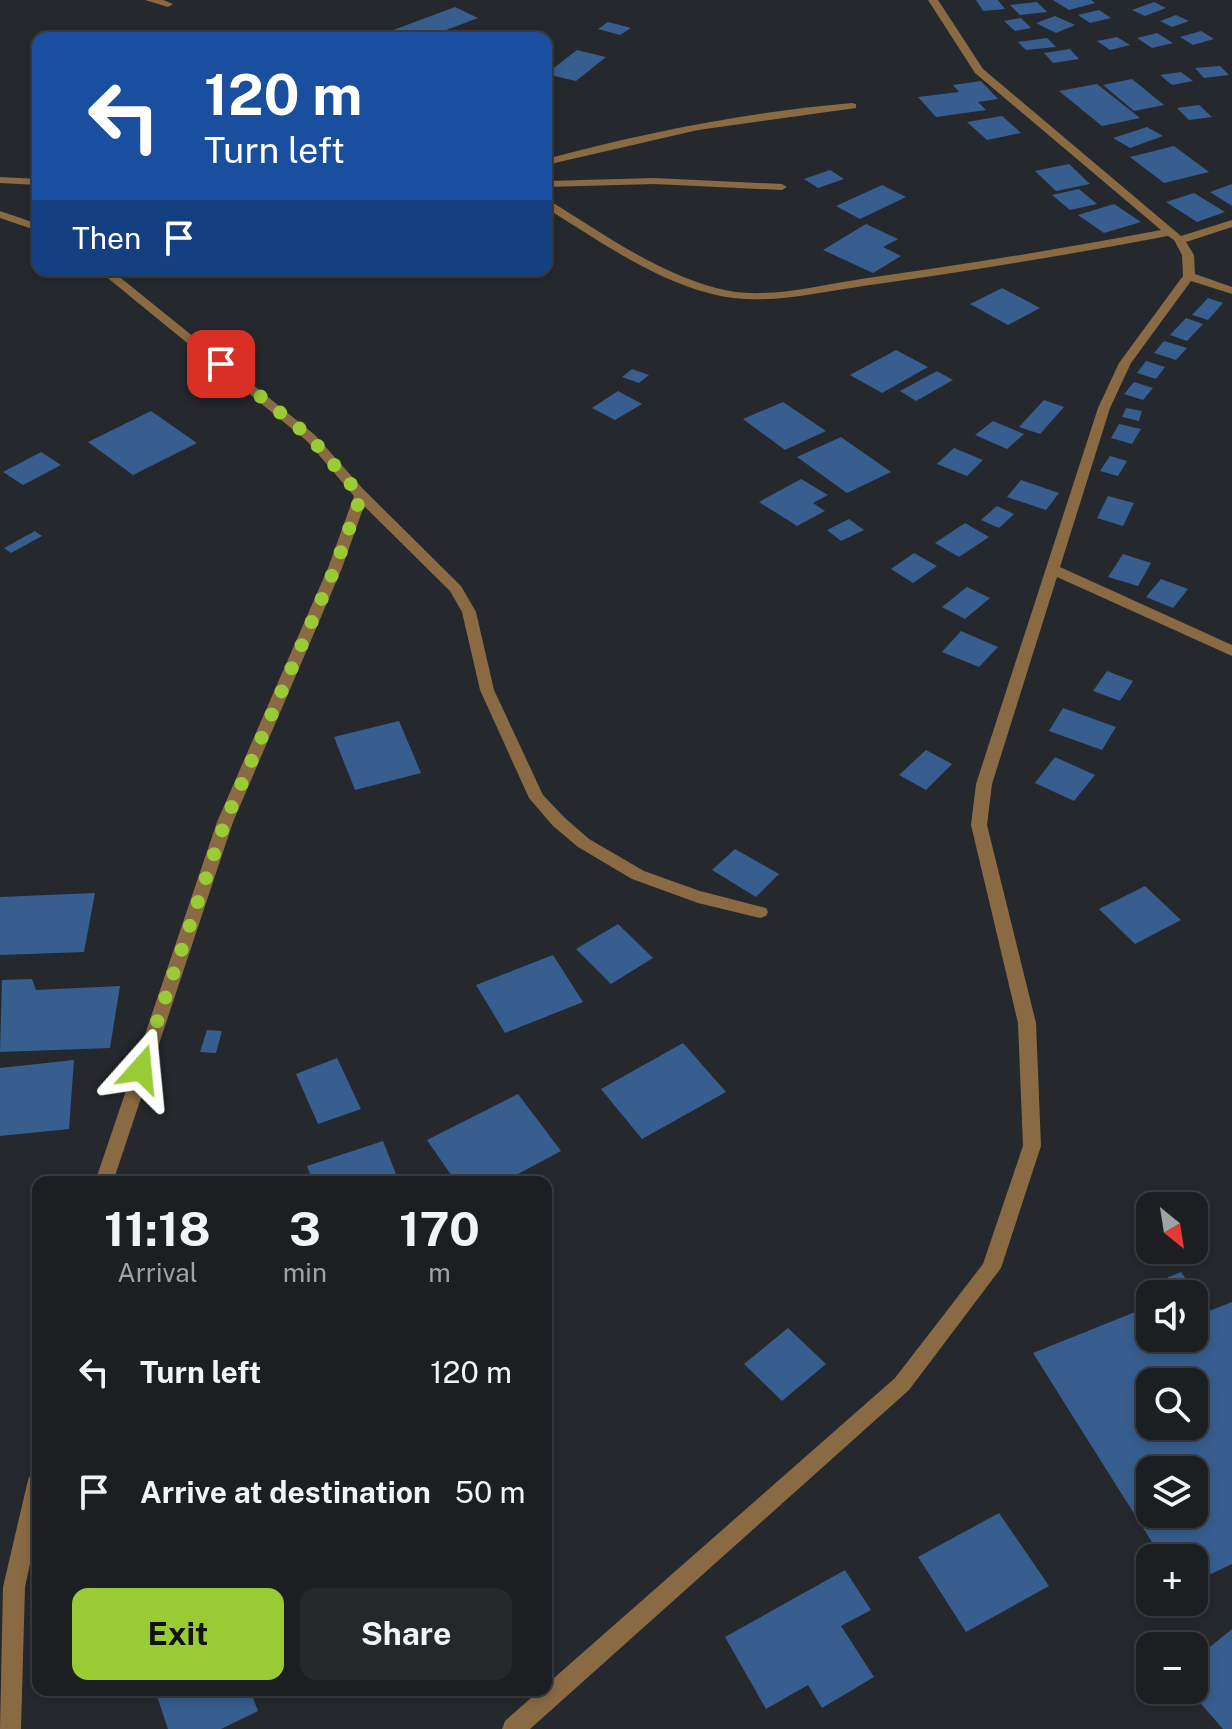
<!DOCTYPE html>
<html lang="en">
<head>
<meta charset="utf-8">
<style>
	body { margin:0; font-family:"Public Sans",sans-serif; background:#25272a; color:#f1f3f6; height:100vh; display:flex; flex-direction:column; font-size:30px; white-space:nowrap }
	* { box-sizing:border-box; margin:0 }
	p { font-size:26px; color:#a0a2a5 }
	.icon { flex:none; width:44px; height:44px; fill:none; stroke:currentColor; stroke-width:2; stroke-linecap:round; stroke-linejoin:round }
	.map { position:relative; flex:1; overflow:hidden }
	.side { position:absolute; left:32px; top:1176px; width:520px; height:520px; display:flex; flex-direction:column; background:#1c1f22; border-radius:16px; box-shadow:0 4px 12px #0003,0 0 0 2px #3a3d40 }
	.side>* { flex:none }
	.banner { position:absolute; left:32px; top:32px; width:520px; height:244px; border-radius:16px; box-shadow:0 4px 12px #0003,0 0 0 2px #3a3d40; background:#1a4fa0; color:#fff; overflow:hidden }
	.needle { width:52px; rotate:150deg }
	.tools { position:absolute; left:1136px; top:1192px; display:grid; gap:16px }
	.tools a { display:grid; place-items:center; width:72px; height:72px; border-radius:16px; background:#1c1f22; box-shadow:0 4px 12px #0003,0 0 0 2px #3a3d40; font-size:40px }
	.pin { position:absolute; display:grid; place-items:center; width:68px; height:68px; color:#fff; margin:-34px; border-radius:16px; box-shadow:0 4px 12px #0006 }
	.me { position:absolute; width:88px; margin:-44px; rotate:18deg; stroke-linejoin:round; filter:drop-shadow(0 0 6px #0008) }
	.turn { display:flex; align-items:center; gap:28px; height:168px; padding:0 40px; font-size:36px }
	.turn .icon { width:104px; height:104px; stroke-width:2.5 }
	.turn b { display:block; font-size:56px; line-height:68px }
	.then { display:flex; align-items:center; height:76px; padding:0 40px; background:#0003; gap:16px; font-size:30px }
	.eta { display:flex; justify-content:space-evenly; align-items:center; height:136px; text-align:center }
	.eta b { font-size:48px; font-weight:700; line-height:56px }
	.button { display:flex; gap:16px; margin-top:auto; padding:16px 40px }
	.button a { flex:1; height:92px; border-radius:16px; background:#99cb35; color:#111; font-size:32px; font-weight:700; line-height:92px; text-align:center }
	.button a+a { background:#25272a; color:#f1f3f6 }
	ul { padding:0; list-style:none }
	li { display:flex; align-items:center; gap:24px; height:120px; padding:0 40px }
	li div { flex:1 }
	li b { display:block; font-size:30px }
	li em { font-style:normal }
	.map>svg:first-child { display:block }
	.building { fill:#375e8f; fill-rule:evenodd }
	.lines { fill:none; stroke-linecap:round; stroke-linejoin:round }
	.service { fill:#8a6a43; fill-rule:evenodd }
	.minor { fill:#8a6a43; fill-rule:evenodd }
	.route { stroke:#99cb35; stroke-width:14; stroke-dasharray:0 25.2 }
</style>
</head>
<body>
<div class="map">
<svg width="1232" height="1729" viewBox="0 0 1232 1729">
	<rect width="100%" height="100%" fill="#25292d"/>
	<g class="building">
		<polygon points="976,0 998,0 1005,9 983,11"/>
		<polygon points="1053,0 1091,0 1095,3 1069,10"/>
		<polygon points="1037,2 1047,12 1020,15 1010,5"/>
		<polygon points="1154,2 1166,8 1145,16 1132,10"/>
		<polygon points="455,7 478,18 425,38 372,38"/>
		<polygon points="1099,10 1111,18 1090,23 1078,15"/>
		<polygon points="1176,15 1189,21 1172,27 1160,21"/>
		<polygon points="1055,16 1075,25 1056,33 1036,23"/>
		<polygon points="1021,18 1031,28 1015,31 1004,21"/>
		<polygon points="608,22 631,28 620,35 598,29"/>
		<polygon points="1201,31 1214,39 1193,45 1180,37"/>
		<polygon points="1157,33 1173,43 1152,48 1137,38"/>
		<polygon points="1117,37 1130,45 1110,50 1097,41"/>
		<polygon points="1047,38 1056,47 1026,50 1018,42"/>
		<polygon points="1070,49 1079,59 1053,63 1044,53"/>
		<polygon points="577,50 606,57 576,81 546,74"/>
		<polygon points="1220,66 1229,75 1204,78 1195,68"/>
		<polygon points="1181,72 1193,81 1172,85 1160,75"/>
		<polygon points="1132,79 1164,105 1134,111 1103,85"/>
		<polygon points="981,81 998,99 978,102 986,110 936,117 918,97 959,92 953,85"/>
		<polygon points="1097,84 1140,118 1102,126 1059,91"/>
		<polygon points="1199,105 1212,117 1189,120 1177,108"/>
		<polygon points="1002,116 1021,133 987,140 967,122"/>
		<polygon points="1147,127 1163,136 1130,148 1113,138"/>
		<polygon points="1174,146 1209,172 1164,183 1130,157"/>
		<polygon points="1069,164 1090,184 1056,191 1035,171"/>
		<polygon points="830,170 844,179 818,188 804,179"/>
		<polygon points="1232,184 1232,206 1210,192"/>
		<polygon points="882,185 906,197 860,219 836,206"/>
		<polygon points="1079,189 1097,204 1070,210 1052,195"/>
		<polygon points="1194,193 1225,212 1197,222 1166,202"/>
		<polygon points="1114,204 1141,222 1104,233 1078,215"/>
		<polygon points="866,224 898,239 883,247 901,256 873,273 823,250"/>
		<polygon points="1002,288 1040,308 1008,325 970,304"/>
		<polygon points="1208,298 1223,303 1208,320 1192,315"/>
		<polygon points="1186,318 1203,324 1187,341 1170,335"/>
		<polygon points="1164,341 1187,348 1176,360 1154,353"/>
		<polygon points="896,350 928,367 882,393 850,375"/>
		<polygon points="1146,361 1165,367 1156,379 1137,373"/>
		<polygon points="632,369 649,375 639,383 622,377"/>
		<polygon points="937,371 953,380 916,401 900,391"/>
		<polygon points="1134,382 1153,388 1143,400 1124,394"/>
		<polygon points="618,391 642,404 615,420 592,408"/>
		<polygon points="1044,400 1064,407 1040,434 1019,427"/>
		<polygon points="783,402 826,431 785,450 743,419"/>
		<polygon points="1126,408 1142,411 1139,421 1122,417"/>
		<polygon points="151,411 197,443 133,475 88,442"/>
		<polygon points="993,421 1024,434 1007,449 975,435"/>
		<polygon points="1119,424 1141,429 1132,444 1111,438"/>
		<polygon points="841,437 891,472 847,493 797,457"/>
		<polygon points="954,448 983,460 967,476 937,464"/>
		<polygon points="41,452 61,465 23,485 3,472"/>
		<polygon points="1110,456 1127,461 1118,476 1100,471"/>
		<polygon points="801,479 828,495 813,503 825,511 797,526 759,502"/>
		<polygon points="1021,480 1059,493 1046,510 1007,497"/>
		<polygon points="1108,496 1134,503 1123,526 1097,518"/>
		<polygon points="997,506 1014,514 999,528 981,520"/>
		<polygon points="849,519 864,530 841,541 827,530"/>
		<polygon points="965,523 989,537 959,557 935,543"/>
		<polygon points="35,531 42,536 11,553 4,548"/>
		<polygon points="914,553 937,566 913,583 891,569"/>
		<polygon points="1123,554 1151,563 1138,586 1108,577"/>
		<polygon points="1161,579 1188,589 1173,608 1146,597"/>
		<polygon points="967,587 990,598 965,619 942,607"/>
		<polygon points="961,631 998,647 979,667 942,652"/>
		<polygon points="1107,671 1133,681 1120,701 1093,691"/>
		<polygon points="1063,708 1116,727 1102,750 1049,731"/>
		<polygon points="399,721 421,773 355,790 334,737"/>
		<polygon points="926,750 952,764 926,790 899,775"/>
		<polygon points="1055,757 1095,775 1074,801 1035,783"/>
		<polygon points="735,849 779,874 756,897 712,870"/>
		<polygon points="1145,886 1181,920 1135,944 1099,909"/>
		<polygon points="95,893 84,952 0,955 0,897"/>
		<polygon points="618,924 653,958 611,984 576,949"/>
		<polygon points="553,955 583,1002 505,1033 476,985"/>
		<polygon points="32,979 36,990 120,986 110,1048 0,1052 2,980"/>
		<polygon points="207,1030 222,1031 216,1053 200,1052"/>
		<polygon points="683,1043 726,1092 642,1139 601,1089"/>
		<polygon points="337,1058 361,1109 318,1124 296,1074"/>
		<polygon points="74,1060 69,1129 0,1136 0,1068"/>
		<polygon points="518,1094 561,1151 503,1182 456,1182 427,1140"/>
		<polygon points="383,1141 399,1182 313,1182 307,1166"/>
		<path d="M1181,1272L1209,1311L1232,1302V1564L1194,1582V1558H1162L1033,1353L1150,1306V1338H1194V1294H1166L1157,1282ZM1150,1382H1194V1426H1150ZM1150,1470H1194V1514H1150Z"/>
		<polygon points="788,1328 826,1364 782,1401 744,1364"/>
		<polygon points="999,1513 1049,1586 966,1632 918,1557"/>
		<polygon points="845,1570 871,1610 841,1626 874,1677 822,1708 808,1685 766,1709 725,1637"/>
		<polygon points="1232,1629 1232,1729 1223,1729 1189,1690 1194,1690 1194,1660"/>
		<polygon points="155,1690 250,1690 258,1711 221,1729 168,1729"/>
	</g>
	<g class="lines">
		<polygon class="service" points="145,0 163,0 173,4 168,7"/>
		<g class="minor">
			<path d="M928,0H938L983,69L1181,236L1232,220V227L1186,242L1194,255L1195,274L1232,287V294L1191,281L1131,363L1110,408L1060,567L1232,645V656L1057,577L992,784L987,825L1036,1023L1041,1146L1001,1268L909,1390L530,1729H502L505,1721L540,1690H546V1685L895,1378L983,1264L1023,1146L1018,1023L971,825L976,784L1098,408L1119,363L1183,276L1182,255L1174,240L1168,236C1067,255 965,272 863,286C814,293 761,307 712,294C652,279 598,240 546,208V200L550,201C602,233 656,272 716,288C762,301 815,286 861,279C962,265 1062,249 1161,230L975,73Z"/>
			<path d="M852,103L856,104V108L698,130L546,165V159C647,132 748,112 852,103Z"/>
			<polygon points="0,177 38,179 38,185 0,183"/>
			<polygon points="654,178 782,184 787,187 782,190 654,184 546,187 546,181"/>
			<polygon points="0,211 38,224 38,231 0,218"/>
			<polygon points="98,270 111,270 315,435 363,489 461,586 476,612 494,690 543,795 565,818 589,839 644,871 700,891 766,908 768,912 766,916 760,918 698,903 632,879 578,847 553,826 529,798 480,690 462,612 450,591 364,506 342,568 233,822 113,1182 95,1182 217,822 328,568 354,496 307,441"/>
			<polygon points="38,1470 38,1527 25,1587 21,1729 0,1729 3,1587 28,1480 31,1473"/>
		</g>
	</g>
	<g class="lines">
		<polyline class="route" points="141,1069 225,822 335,568 361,496 311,438 221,364"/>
	</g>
</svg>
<div class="tools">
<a><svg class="needle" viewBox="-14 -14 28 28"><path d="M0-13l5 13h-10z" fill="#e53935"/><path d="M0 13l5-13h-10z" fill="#a0a2a5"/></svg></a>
<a><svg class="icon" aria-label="sound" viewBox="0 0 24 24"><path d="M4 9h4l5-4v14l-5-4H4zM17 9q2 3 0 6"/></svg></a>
<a><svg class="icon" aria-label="search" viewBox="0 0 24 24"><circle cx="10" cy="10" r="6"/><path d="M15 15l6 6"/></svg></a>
<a><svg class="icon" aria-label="layers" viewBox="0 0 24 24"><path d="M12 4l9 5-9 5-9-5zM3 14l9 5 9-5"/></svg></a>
<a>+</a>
<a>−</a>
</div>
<div class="pin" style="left:221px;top:364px;background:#d93025"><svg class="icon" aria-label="arrive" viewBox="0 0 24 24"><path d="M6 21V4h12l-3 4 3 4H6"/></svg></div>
<svg class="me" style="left:141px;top:1069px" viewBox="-20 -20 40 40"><path d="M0-17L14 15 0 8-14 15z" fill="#99cb35" stroke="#fff" stroke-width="4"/></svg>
<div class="banner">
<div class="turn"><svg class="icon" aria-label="left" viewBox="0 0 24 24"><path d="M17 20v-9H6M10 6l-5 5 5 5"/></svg><div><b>120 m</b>Turn left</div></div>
<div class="then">Then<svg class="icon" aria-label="arrive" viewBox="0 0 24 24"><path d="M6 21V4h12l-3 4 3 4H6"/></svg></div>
</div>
<section class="side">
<div class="eta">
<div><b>11:18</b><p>Arrival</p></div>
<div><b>3</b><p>min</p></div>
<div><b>170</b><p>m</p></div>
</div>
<ul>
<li><svg class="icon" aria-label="left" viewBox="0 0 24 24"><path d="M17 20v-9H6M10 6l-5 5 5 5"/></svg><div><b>Turn left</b></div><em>120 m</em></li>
<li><svg class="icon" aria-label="arrive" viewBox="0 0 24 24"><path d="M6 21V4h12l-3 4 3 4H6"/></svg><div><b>Arrive at destination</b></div><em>50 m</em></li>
</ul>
<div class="button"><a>Exit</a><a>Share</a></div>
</section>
</div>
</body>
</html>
